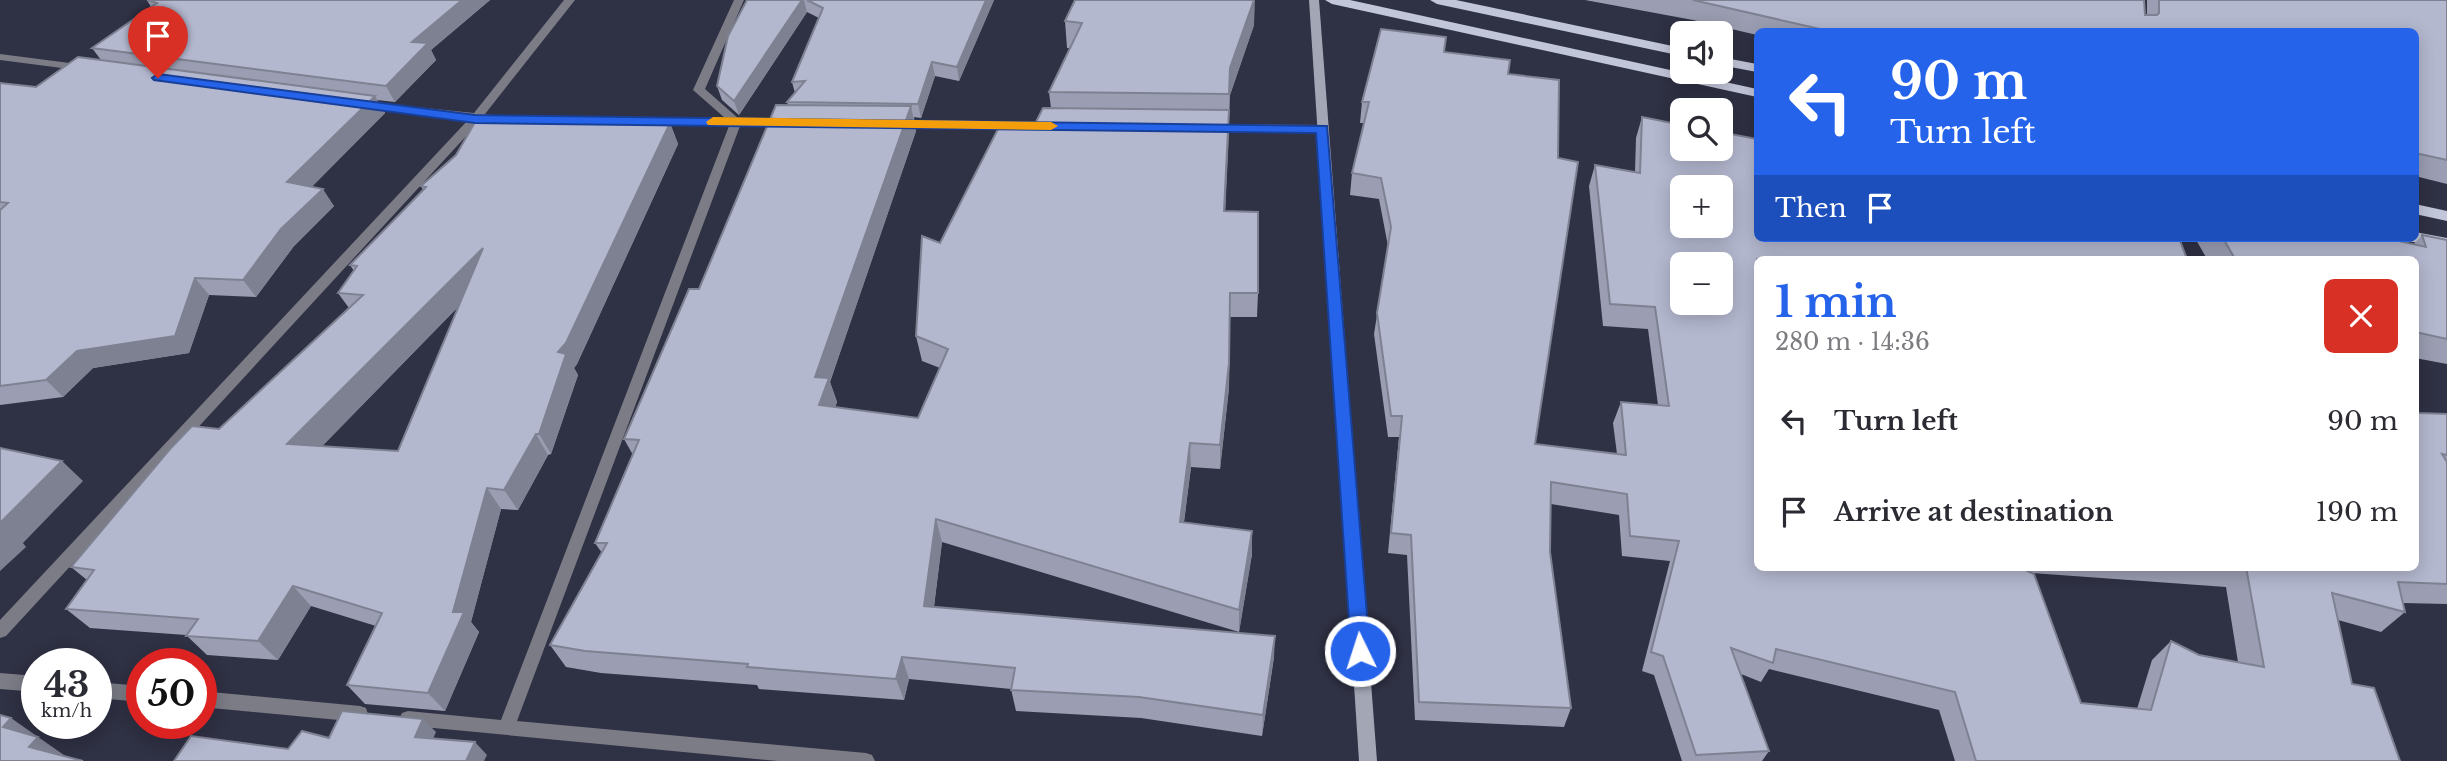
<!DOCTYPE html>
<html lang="en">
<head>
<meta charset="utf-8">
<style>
	body { margin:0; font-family:"Libre Baskerville",serif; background:#f2f2f3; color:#2b2b33; height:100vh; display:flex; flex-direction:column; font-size:26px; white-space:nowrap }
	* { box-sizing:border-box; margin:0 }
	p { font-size:23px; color:#7c7c81 }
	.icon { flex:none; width:38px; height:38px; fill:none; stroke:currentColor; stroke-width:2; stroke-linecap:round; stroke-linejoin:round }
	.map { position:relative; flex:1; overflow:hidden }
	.panel { position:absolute; left:1754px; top:256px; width:665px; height:315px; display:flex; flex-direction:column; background:#fff; border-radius:10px; box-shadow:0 4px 18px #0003 }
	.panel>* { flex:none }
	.guide { position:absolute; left:1754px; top:28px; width:665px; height:214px; border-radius:10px; box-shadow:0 4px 18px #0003; background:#2563eb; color:#fff; overflow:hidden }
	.fabs { position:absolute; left:1670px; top:21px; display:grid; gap:14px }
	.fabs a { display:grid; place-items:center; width:63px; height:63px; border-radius:10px; background:#fff; box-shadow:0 4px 18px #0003; font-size:35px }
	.speed { position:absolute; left:21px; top:648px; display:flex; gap:14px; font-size:35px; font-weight:700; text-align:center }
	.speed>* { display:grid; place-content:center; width:91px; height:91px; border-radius:50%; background:#fff; box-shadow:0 4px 18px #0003; line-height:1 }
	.speed small { font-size:18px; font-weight:400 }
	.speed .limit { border:10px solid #d22; background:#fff; color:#111 }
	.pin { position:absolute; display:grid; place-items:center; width:60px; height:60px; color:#fff; margin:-72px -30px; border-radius:50% 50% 50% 0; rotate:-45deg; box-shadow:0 0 7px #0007 }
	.pin .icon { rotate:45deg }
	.me { position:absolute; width:77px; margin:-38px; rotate:356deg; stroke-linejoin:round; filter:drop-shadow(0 0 5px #0008) }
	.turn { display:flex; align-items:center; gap:24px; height:147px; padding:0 21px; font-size:32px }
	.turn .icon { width:91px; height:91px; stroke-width:2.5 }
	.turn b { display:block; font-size:49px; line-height:60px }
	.then { display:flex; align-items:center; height:66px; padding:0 21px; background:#0003; gap:14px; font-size:26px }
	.round { display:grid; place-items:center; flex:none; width:74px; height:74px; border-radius:10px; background:#f2f2f3 }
	.overview { display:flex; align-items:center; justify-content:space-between; height:119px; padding:0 21px }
	h1 { font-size:42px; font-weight:700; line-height:52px; color:#2563eb }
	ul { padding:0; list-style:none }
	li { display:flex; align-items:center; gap:21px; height:91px; padding:0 21px }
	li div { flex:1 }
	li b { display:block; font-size:26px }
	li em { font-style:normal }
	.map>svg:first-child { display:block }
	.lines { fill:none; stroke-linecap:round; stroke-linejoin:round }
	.street { fill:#7b7c86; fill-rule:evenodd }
	.secondary { fill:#a3a6b5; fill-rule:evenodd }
	.primary { fill:#c2c6d9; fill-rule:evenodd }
	.wall { fill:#9b9eb2; fill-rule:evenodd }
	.shaded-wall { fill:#7e8191 }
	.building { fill:#b4b8cf; stroke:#7e8191; stroke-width:2; fill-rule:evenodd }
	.route { fill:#2563eb; stroke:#184099; stroke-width:2 }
	.slow { fill:#f59e0b }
</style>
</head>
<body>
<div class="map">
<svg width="2447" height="761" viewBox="0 0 2447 761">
	<rect width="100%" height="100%" fill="#2f3144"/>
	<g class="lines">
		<g class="street">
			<polygon points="564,0 575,0 485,114 499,116 499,122 480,121 6,636 0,638 0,620 468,120 362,108 358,107 358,101 474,113"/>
			<polygon points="734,0 744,0 705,89 739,119 786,119 792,123 786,127 740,126 517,721 866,753 872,755 875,761 778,761 402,725 399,719 402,713 408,711 501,720 729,126 564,124 558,120 564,116 725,118 693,90"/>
			<polygon points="0,54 85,65 91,68 85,71 0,60"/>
			<polygon points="897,120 1052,122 1058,126 1052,130 893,127 893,121"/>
			<polygon points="1212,124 1323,125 1329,129 1323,133 1208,131 1208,125"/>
			<polygon points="0,673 37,676 37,692 0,689"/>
			<polygon points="96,682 142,686 142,702 96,698"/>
			<polygon points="201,691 360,706 366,708 368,714 366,720 360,722 201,707"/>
		</g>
		<polygon class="secondary" points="1309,0 1319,0 1377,761 1359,761"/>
		<g class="primary">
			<polygon points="1325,0 1350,0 1757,89 1757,97 1332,4"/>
			<polygon points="1430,0 1456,0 1682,48 1682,56 1437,4"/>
			<polygon points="1720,57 1757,64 1757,72 1720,65"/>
			<polygon points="2415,204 2447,211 2447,221 2415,214"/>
			<polygon points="2415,232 2447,238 2447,250 2409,241 2408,238 2415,238"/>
		</g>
	</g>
	<g class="wall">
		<polygon points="147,0 490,0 431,50 436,60 395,102 377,100 385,113 311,187 334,206 294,246 256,297 209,295 189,353 93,368 63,397 0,405 0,83 36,87 101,60 92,48 151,7"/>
		<polygon points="747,0 994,0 959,81 935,76 921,118 914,117 916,131 830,382 837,402 835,407 918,418 940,368 922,361 916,336 940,243 1051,108 1049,92 1070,48 1067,48 1065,21 1254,25 1230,95 1225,211 1258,293 1257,317 1230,317 1229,388 1220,469 1191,467 1184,522 1252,531 1252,554 1239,632 942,542 934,607 1274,657 1262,736 1141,718 1016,711 1011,689 909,679 904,700 759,689 757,685 601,673 566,667 550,645 602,553 595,543 633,455 624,439 699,289 788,105 787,102 795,93 792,82 819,18 807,12 739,115 722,100 717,86"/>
		<polygon points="1585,0 2144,0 2145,15 2147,15 2147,0 2447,0 2447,184 2415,176 2415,32 1757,32 1757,35 1693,20"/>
		<path d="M1446,37L1444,52L1508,74L1535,444L1617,454L1613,423L1621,402L1658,405L1648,329L1603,326L1589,186L1595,165L1635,172L1636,138L1642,117L1757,259V567H2415L2419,413L2447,414V604L2403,603L2405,612L2381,632L2338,620L2352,684L2400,761H1955L1939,710L1769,669L1761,682L1741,674L1769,751L1762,761H1682L1654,675L1642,671L1670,561L1622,556L1619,515L1551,504L1550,552L1571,708L1564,727L1415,720L1407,555L1388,553L1399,437H1388L1374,334L1388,246L1379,199L1350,195L1352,173L1364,123H1360L1362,102ZM2031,573L2226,587L2238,662L2199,655L2171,641L2152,660L2137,709L2081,703Z"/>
		<path d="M670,123L678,144L577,364L574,368L578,375L551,454L548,455L518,510L501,509L471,622L479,632L445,711L365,704L347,685L376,626L311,606L278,660L207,655L186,635L90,628L66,609L87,580L71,567L349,308L338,293L354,271L350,265L423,190L421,186ZM458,307L398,451L322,446Z"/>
		<polygon points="2422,235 2447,240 2447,364 2415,358 2415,259 2207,259 2195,238 2385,238 2414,244"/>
	</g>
	<g class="shaded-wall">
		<polygon points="462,0 490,0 431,50 436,60 395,102 386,86 412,42"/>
		<polygon points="802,0 804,0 807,12 739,115 734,101"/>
		<polygon points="986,0 994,0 959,81 957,67"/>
		<polygon points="1255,0 1254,25 1230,95 1229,121 1230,68"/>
		<polygon points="932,62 935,76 921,118 918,104"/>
		<polygon points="375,96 385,113 299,200 287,182"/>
		<polygon points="911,106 916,131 830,382 837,402 828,429 819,405 815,377"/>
		<polygon points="1229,110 1229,134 1224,236 1224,211"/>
		<polygon points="670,123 678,144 577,364 574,368 578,375 551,454 539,434 558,352"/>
		<polygon points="323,189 334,206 294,246 256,297 243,280 281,229"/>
		<polygon points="2170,238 2189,238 2160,251"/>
		<polygon points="483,248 495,269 304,465 287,444"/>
		<polygon points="195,278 209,295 189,353 93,368 63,397 46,380 77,351"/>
		<polygon points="1230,293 1229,388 1220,469 1220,445"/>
		<polygon points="536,434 548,455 518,510 504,490"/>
		<polygon points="1190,443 1191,467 1181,545 1180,522"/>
		<polygon points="62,461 83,481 23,543 26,547 0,571 0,523"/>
		<polygon points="487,488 501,509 471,622 479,632 445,711 428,693 453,612"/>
		<polygon points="936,519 942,542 931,629 924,606"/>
		<polygon points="1252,531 1252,554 1239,632 1239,610"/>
		<polygon points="293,586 311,606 278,660 258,641"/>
		<polygon points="1275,636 1274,657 1262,736 1263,715"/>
		<polygon points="902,657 909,679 904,700 896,679"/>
		<polygon points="11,718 71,760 50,761 3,727"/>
		<polygon points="423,719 436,732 428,750 415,737"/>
		<polygon points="475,742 487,755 484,761 466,761"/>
	</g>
	<g class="building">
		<polygon points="147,0 462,0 412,42 428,43 386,86 92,48 157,3"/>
		<polygon points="747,0 802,0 734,101 717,86 728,36"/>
		<polygon points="807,0 986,0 957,67 932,62 918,104 787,102 805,81 792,82 823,8"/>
		<polygon points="1075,0 1254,0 1230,68 1229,94 1049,92 1082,23 1065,21"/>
		<polygon points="1693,0 2144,0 2145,15 2157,15 2159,13 2159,0 2447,0 2447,160 2415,153 2415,32 1833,32"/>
		<path d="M1381,29L1446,37L1444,52L1510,60L1508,74L1559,80L1558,158L1578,162L1535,444L1626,455L1621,402L1669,406L1655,307L1610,304L1595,165L1640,173L1642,117L1682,125V149H1720V132L1757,139V238H2179L2187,259H1757V567H2019L2034,574L2081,703L2151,710L2171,641L2199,655L2264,667L2246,567H2415V407L2419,413L2447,414V455L2442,454L2447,462V584L2398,582L2405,612L2332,593L2352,684L2374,688L2400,761H1976L1955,692L1776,649L1773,663L1731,648L1769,751L1696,755L1663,656L1651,652L1679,541L1630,536L1627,494L1551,482L1550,552L1571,708L1419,702L1411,535L1391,533L1402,416H1391L1377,313L1391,227L1381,178L1352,173L1369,102H1362ZM1682,187H1720V226H1682ZM1682,264H1720V303H1682Z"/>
		<polygon points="78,57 375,96 287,182 323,189 281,229 243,280 195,278 175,336 77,351 46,380 0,386 0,210 8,203 0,202 0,83 36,87"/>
		<polygon points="776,105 911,106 815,377 829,378 819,405 918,418 948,349 916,336 922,236 940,243 1000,125 1033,128 1043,108 1229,110 1224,211 1258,212 1258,293 1230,293 1229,363 1220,445 1190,443 1180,522 1252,531 1239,610 936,519 924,606 1275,636 1263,715 1139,697 1011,690 1015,668 902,657 896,679 747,667 748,664 585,651 550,645 607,543 595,543 639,440 624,439 689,289 699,289"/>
		<path d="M478,117L670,123L566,343L558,352L566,354L539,434H536L504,490L487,488L453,612H464L428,693L347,685L382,613L293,586L258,641L186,636L198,619L66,609L94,570L71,567L170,449L192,426L219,429L363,295L338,293L357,266L350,265L426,187L421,186L456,155ZM483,248L398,451L287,444Z"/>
		<polygon points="2422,235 2447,240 2447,339 2415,332 2415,259 2235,259 2223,238 2385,238 2426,247"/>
		<polygon points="0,448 62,461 0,523"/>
		<polygon points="342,711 423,719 415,737 475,742 466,761 174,761 191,736 288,749 302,731 329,738"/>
		<polygon points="0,715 11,718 3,727 38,737 29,747 83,761 0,761"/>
	</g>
	<polygon class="route" points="158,74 475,115 1327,126 1370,651 1367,657 1360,659 1354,657 1351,651 1316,133 475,123 154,80 152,78"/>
	<polygon class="slow" points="713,117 1051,122 1058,126 1051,130 708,125 706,122"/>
</svg>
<div class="fabs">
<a><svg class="icon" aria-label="sound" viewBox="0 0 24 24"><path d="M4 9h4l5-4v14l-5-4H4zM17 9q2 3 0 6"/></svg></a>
<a><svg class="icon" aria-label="search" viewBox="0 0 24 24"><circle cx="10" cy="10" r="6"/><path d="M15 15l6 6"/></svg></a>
<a>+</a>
<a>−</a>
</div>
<div class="speed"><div>43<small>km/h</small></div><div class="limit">50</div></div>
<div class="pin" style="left:158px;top:78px;background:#d93025"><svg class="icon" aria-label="arrive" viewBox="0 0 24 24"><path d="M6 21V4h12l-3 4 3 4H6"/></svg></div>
<svg class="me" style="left:1360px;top:651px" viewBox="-20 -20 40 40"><circle r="17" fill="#2563eb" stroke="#fff" stroke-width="3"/><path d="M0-11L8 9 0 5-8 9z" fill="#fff"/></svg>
<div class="guide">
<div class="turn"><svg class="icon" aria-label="left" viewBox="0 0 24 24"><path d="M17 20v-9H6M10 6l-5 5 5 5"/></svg><div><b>90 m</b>Turn left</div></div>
<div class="then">Then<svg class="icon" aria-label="arrive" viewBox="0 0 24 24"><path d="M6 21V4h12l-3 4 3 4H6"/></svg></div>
</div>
<section class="panel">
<div class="overview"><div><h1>1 min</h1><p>280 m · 14:36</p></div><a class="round" style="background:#d93025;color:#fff"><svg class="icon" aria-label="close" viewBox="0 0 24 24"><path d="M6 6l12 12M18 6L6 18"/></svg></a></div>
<ul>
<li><svg class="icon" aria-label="left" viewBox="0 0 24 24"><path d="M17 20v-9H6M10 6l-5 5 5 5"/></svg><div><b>Turn left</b></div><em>90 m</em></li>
<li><svg class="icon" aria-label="arrive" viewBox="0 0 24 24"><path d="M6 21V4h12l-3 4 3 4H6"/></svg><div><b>Arrive at destination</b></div><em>190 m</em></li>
</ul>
</section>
</div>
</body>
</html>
